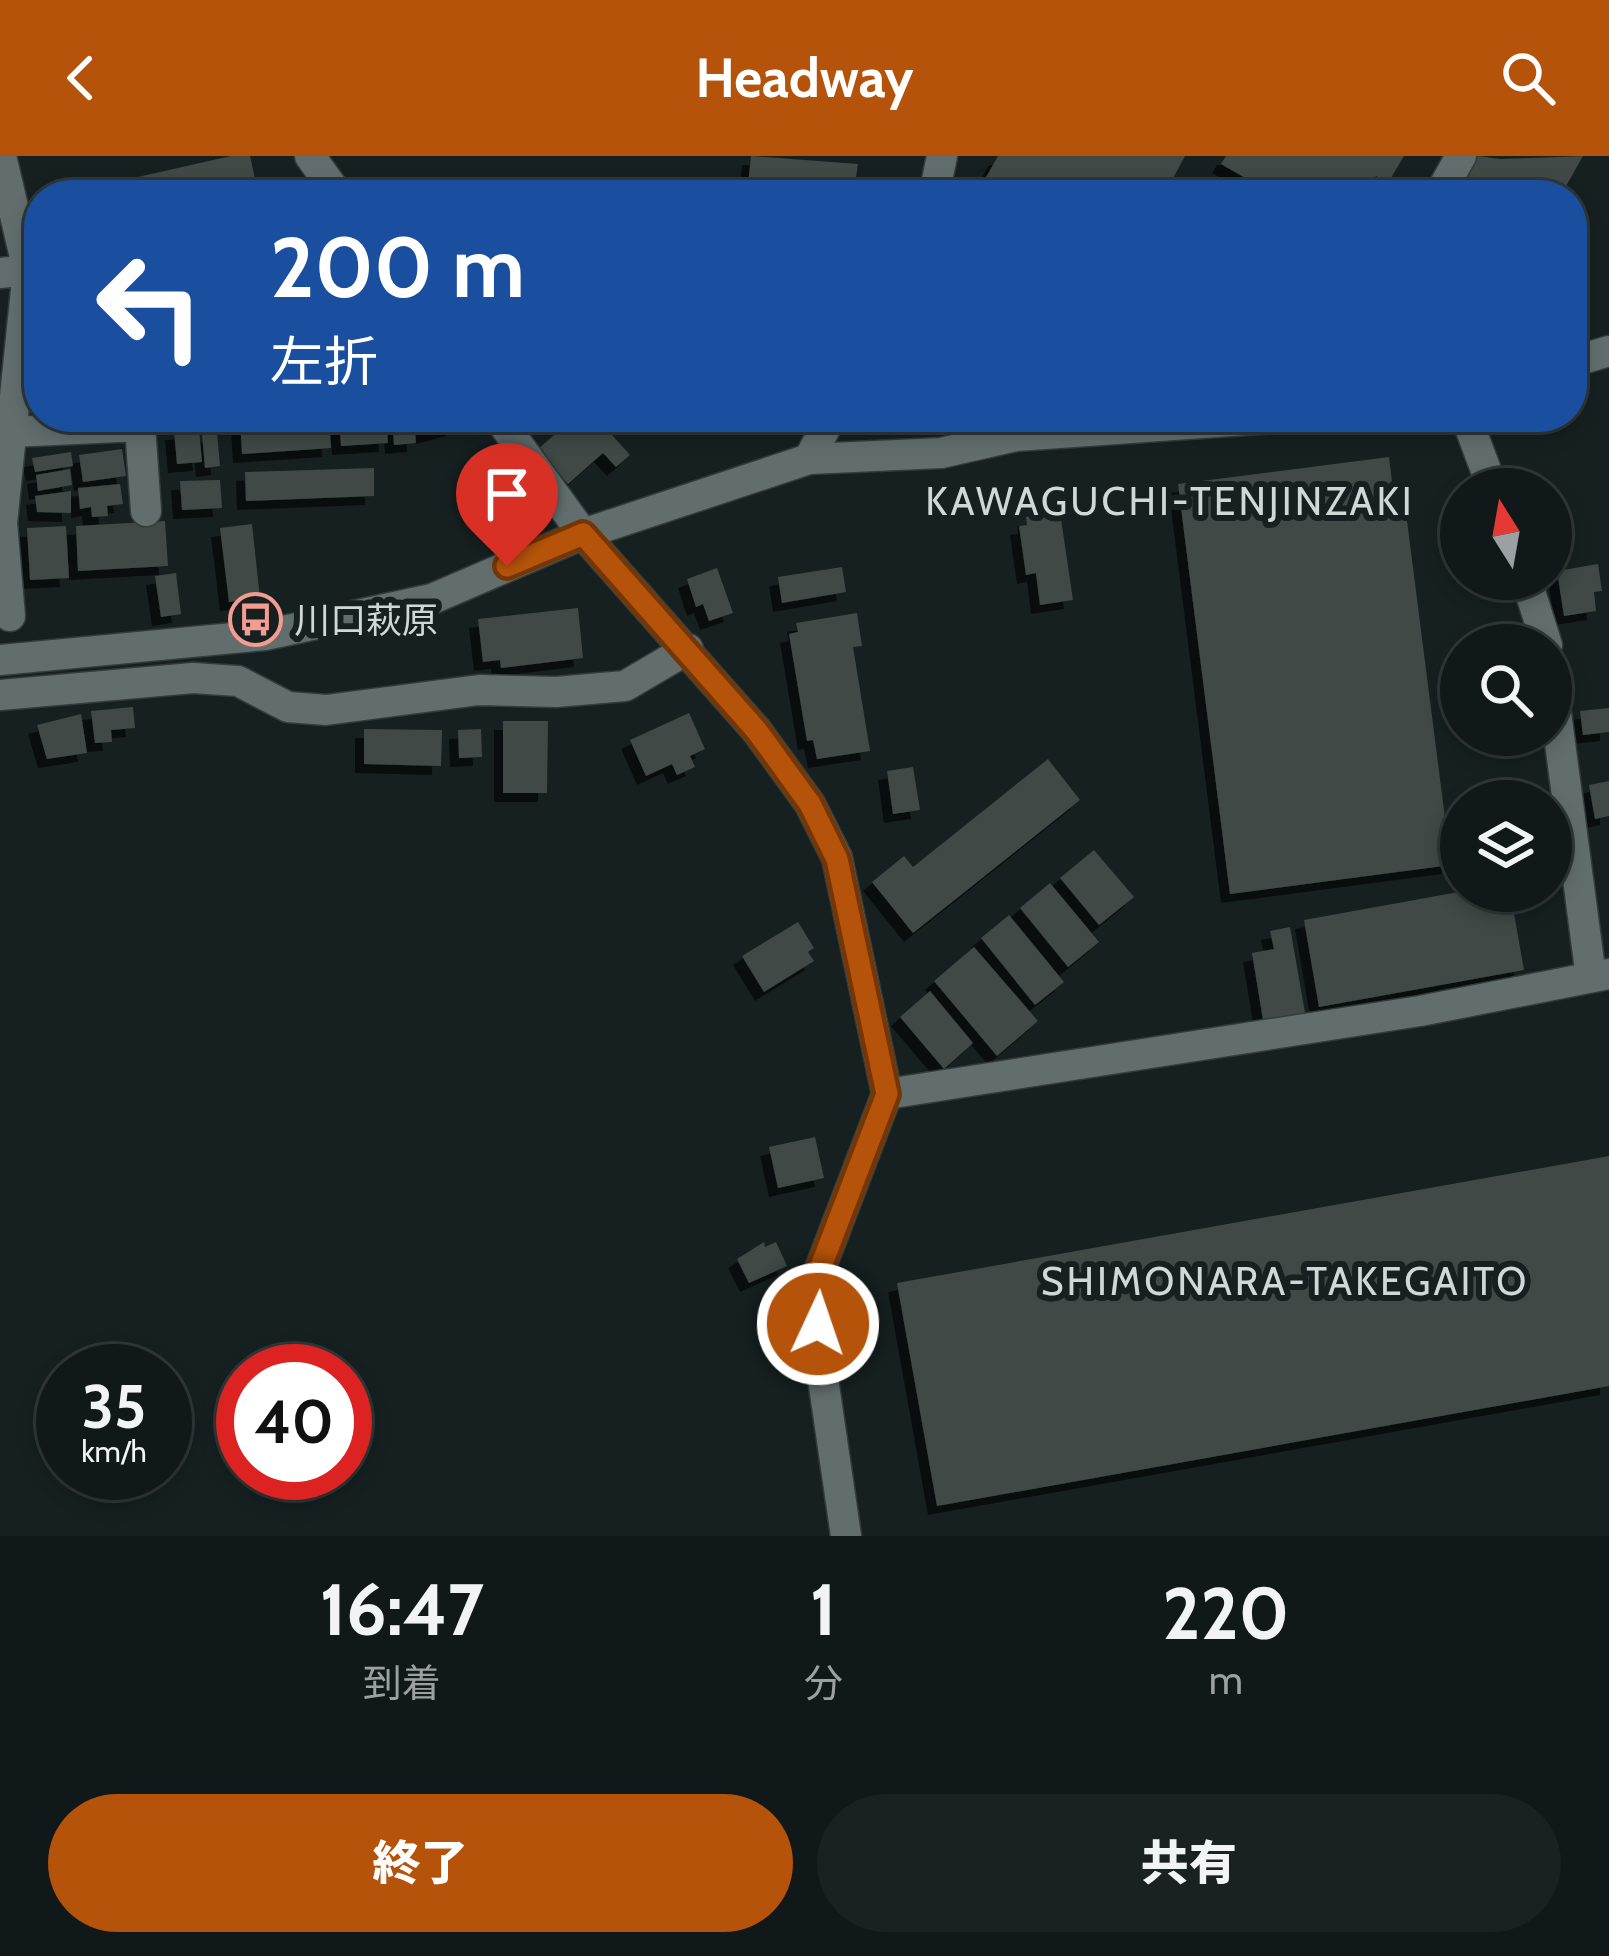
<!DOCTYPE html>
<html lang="ja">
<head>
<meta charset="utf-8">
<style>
	body { margin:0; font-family:Cabin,"Noto Sans JP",sans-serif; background:#192122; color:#f1f3f6; height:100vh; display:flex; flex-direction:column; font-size:45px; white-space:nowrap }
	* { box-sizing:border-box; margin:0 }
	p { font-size:39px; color:#9ca0a2 }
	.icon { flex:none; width:66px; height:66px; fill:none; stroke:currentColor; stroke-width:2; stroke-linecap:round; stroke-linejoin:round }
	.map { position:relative; height:1380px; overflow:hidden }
	.side { display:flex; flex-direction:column; background:#101819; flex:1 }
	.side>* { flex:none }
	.top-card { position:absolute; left:24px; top:24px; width:1563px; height:252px; border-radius:48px; box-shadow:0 6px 18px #0003,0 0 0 3px #303738; background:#1a4fa0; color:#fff; overflow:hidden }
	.needle { width:78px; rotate:349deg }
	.buttons { position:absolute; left:1440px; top:312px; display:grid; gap:24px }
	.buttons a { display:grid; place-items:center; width:132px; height:132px; border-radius:50%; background:#101819; box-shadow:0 6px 18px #0003,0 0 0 3px #303738; font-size:60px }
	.speed { position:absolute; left:36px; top:1188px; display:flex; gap:24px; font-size:60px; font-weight:700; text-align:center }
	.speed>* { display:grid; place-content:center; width:156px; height:156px; border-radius:50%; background:#101819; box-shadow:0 6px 18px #0003,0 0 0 3px #303738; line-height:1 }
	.speed small { font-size:30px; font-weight:400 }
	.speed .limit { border:18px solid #d22; background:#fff; color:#111 }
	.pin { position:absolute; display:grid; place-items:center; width:102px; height:102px; color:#fff; margin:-123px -51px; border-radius:50% 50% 50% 0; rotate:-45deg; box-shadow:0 0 12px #0007 }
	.pin .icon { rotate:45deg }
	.me { position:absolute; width:132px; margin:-66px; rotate:3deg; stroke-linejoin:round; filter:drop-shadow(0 0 9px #0008) }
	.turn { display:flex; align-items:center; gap:42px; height:252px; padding:0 48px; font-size:54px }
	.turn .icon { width:156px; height:156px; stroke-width:2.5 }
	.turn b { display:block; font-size:84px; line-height:102px }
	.eta { display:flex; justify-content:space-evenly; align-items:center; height:204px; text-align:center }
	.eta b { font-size:72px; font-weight:800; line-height:84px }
	.action { display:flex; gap:24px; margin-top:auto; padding:24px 48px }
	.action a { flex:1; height:138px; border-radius:72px; background:#b45309; color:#fff; font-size:48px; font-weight:800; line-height:138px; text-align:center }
	.action a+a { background:#192122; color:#f1f3f6 }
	header { display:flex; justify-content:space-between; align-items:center; height:156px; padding:0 48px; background:#b45309; color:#fff; font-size:54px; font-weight:800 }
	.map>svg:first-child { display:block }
	.building { fill:#3f4944; filter:url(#shadow) }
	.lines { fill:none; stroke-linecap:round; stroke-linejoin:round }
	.minor-casing { stroke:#343b3b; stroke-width:33 }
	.minor { stroke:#626e6e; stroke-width:30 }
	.route-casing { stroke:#753606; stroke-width:30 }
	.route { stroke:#b45309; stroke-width:21 }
	.labels { text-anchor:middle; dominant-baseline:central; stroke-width:12; stroke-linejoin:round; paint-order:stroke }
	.poi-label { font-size:36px; fill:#d0d7d7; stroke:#162021; text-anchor:start }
	.neighbourhood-label { font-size:39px; letter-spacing:3px; fill:#d0d7d7; stroke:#162021 }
</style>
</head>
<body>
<header><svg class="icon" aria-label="back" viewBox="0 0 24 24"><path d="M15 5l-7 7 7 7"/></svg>Headway<svg class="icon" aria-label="search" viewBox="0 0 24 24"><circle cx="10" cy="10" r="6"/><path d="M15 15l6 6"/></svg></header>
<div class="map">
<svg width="1609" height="1380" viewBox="0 0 1609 1380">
	<defs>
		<filter id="shadow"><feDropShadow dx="-9" dy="9" stdDeviation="0" flood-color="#0009"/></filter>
	</defs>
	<rect width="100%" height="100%" fill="#162021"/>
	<g class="building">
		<polygon points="231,0 250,0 257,32 225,39 90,39 89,32"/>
		<polygon points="751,0 858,8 856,21 863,21 861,39 785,39 786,27 775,26 774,39 747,39"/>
		<polygon points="998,0 1185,0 1164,39 976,39"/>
		<polygon points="1226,0 1404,0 1388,27 1376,20 1365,39 1275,39 1221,8"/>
		<polygon points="1478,0 1500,3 1583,0 1561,39 1457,39"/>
		<polygon points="329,261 331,292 242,298 240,264"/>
		<polygon points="339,261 386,261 388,287 341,290"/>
		<polygon points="392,261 414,261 416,287 394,289"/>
		<polygon points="421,261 452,261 455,271 425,279"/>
		<polygon points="575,261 596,261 630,299 616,311 603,297 568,328 538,293"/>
		<polygon points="199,273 202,306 177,308 174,275"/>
		<polygon points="217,277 220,310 205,312 202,278"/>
		<polygon points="122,293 126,320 83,326 79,299"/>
		<polygon points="71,296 73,310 35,316 32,302"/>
		<polygon points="1389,301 1396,358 1406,357 1451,709 1230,738 1178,328"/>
		<polygon points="374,312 374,340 246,345 245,316"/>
		<polygon points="70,313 72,329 38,335 36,319"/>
		<polygon points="220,324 222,352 182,354 180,325"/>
		<polygon points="120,328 123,348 107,350 108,360 92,361 91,351 80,353 78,332"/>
		<polygon points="71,335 71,357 37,356 35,340"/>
		<polygon points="1060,356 1073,444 1040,449 1036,417 1026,419 1019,370 1027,369 1026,361"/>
		<polygon points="165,365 168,410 78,415 76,370"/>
		<polygon points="252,368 260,442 229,446 220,372"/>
		<polygon points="66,370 69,422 30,424 27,372"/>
		<polygon points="1598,408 1602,435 1594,436 1596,455 1564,460 1557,415"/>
		<polygon points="842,411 846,436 782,447 778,421"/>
		<polygon points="717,412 733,457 709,465 703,448 696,451 687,423"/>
		<polygon points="176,417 181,458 161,461 155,420"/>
		<polygon points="578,452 583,502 501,512 500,504 483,506 478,463"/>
		<polygon points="857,457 862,490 853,491 870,595 817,603 813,584 807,585 789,478 798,476 796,467"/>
		<polygon points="133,551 135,572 111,574 112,586 95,587 91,555"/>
		<polygon points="1609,552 1609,576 1583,579 1580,555"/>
		<polygon points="689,557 705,593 690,600 695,611 677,619 672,608 646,620 630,584"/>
		<polygon points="81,558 87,597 47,603 37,569"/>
		<polygon points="503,565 548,565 547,637 503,637"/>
		<polygon points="364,573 442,574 441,610 364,608"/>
		<polygon points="481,573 482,601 459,602 458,574"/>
		<polygon points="1048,603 1080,644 913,777 872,726 904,700 913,711"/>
		<polygon points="913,611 920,654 893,658 887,615"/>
		<polygon points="1609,625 1609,660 1595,663 1589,629"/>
		<polygon points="1094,694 1134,741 1099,769 1060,722"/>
		<polygon points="1050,727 1099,786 1068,811 1020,752"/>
		<polygon points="1464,735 1510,735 1524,814 1319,851 1304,764"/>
		<polygon points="1009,759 1064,826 1035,849 981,782"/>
		<polygon points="798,766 814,792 808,796 814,805 764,836 742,800"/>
		<polygon points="1290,771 1305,857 1263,864 1252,797 1274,793 1270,775"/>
		<polygon points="974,791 1038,865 997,900 934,825"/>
		<polygon points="930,835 973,887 944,913 900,861"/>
		<polygon points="815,981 824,1022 778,1032 769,991"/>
		<polygon points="1609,1000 1609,1230 937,1350 897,1127"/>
		<polygon points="764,1086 765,1091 776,1086 787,1110 749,1127 737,1103"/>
	</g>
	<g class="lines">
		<defs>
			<g id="minor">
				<polyline points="310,0 338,39"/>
				<polyline points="934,39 942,0"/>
				<polyline points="1439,39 1461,0"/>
				<polyline points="0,117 28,114 1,0"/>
				<polyline points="1572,206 1609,195"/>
				<polyline points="498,261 583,378 757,575 810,648 837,702 887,938 815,1126 821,1209 846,1380"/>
				<polyline points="1466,261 1493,333"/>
				<polyline points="12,276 140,270 146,355"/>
				<polyline points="809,303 831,261"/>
				<polyline points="1526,423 1547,489"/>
				<polyline points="10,460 2,367 28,114"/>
				<polyline points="0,504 265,479 432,443 583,378 809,303 941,297 1016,280 1290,261"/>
				<polyline points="1551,519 1591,821"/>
				<polyline points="0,539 193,522 238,525 288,551 326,554 479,534 556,536 625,530 688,493"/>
				<polyline points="887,938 1420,855 1609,818"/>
			</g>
		</defs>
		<use href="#minor" class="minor-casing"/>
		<use href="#minor" class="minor"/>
	</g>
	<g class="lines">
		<defs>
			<polyline id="route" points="507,410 583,378 757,575 810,648 837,703 887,938 815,1126 818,1168"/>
		</defs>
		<use href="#route" class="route-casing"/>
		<use href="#route" class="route"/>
	</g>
	<defs>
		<symbol id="bus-ring" viewBox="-11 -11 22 22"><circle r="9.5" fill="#162021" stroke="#f59c90" stroke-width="1.5"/><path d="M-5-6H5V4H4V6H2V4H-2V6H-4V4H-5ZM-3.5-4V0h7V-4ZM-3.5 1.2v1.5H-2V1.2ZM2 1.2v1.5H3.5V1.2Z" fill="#f59c90"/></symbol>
	</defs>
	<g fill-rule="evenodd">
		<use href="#bus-ring" x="226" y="434" width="59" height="59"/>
	</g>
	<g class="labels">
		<g class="poi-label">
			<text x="294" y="464">川口萩原</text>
		</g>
		<g class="neighbourhood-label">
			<text x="1170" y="345">KAWAGUCHI-TENJINZAKI</text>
			<text x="1285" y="1125">SHIMONARA-TAKEGAITO</text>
		</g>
	</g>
</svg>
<div class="buttons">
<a><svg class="needle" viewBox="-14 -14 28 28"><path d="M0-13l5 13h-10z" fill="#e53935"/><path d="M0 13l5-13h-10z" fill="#9ca0a2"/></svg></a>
<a><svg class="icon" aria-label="search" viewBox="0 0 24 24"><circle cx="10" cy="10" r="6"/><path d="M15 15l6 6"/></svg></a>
<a><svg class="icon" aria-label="layers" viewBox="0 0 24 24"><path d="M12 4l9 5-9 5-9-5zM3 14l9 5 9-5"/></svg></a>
</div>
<div class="speed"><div>35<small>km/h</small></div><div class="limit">40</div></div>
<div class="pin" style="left:507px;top:410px;background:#d93025"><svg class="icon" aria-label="arrive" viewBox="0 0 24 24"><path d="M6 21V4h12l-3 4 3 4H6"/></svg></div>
<svg class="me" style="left:818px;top:1168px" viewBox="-20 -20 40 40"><circle r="17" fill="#b45309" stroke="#fff" stroke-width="3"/><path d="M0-11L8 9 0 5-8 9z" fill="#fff"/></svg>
<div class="top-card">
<div class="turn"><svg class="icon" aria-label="left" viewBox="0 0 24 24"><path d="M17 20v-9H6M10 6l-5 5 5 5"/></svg><div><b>200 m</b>左折</div></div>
</div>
</div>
<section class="side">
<div class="eta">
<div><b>16:47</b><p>到着</p></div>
<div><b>1</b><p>分</p></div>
<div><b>220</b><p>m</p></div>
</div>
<div class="action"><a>終了</a><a>共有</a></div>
</section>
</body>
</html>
